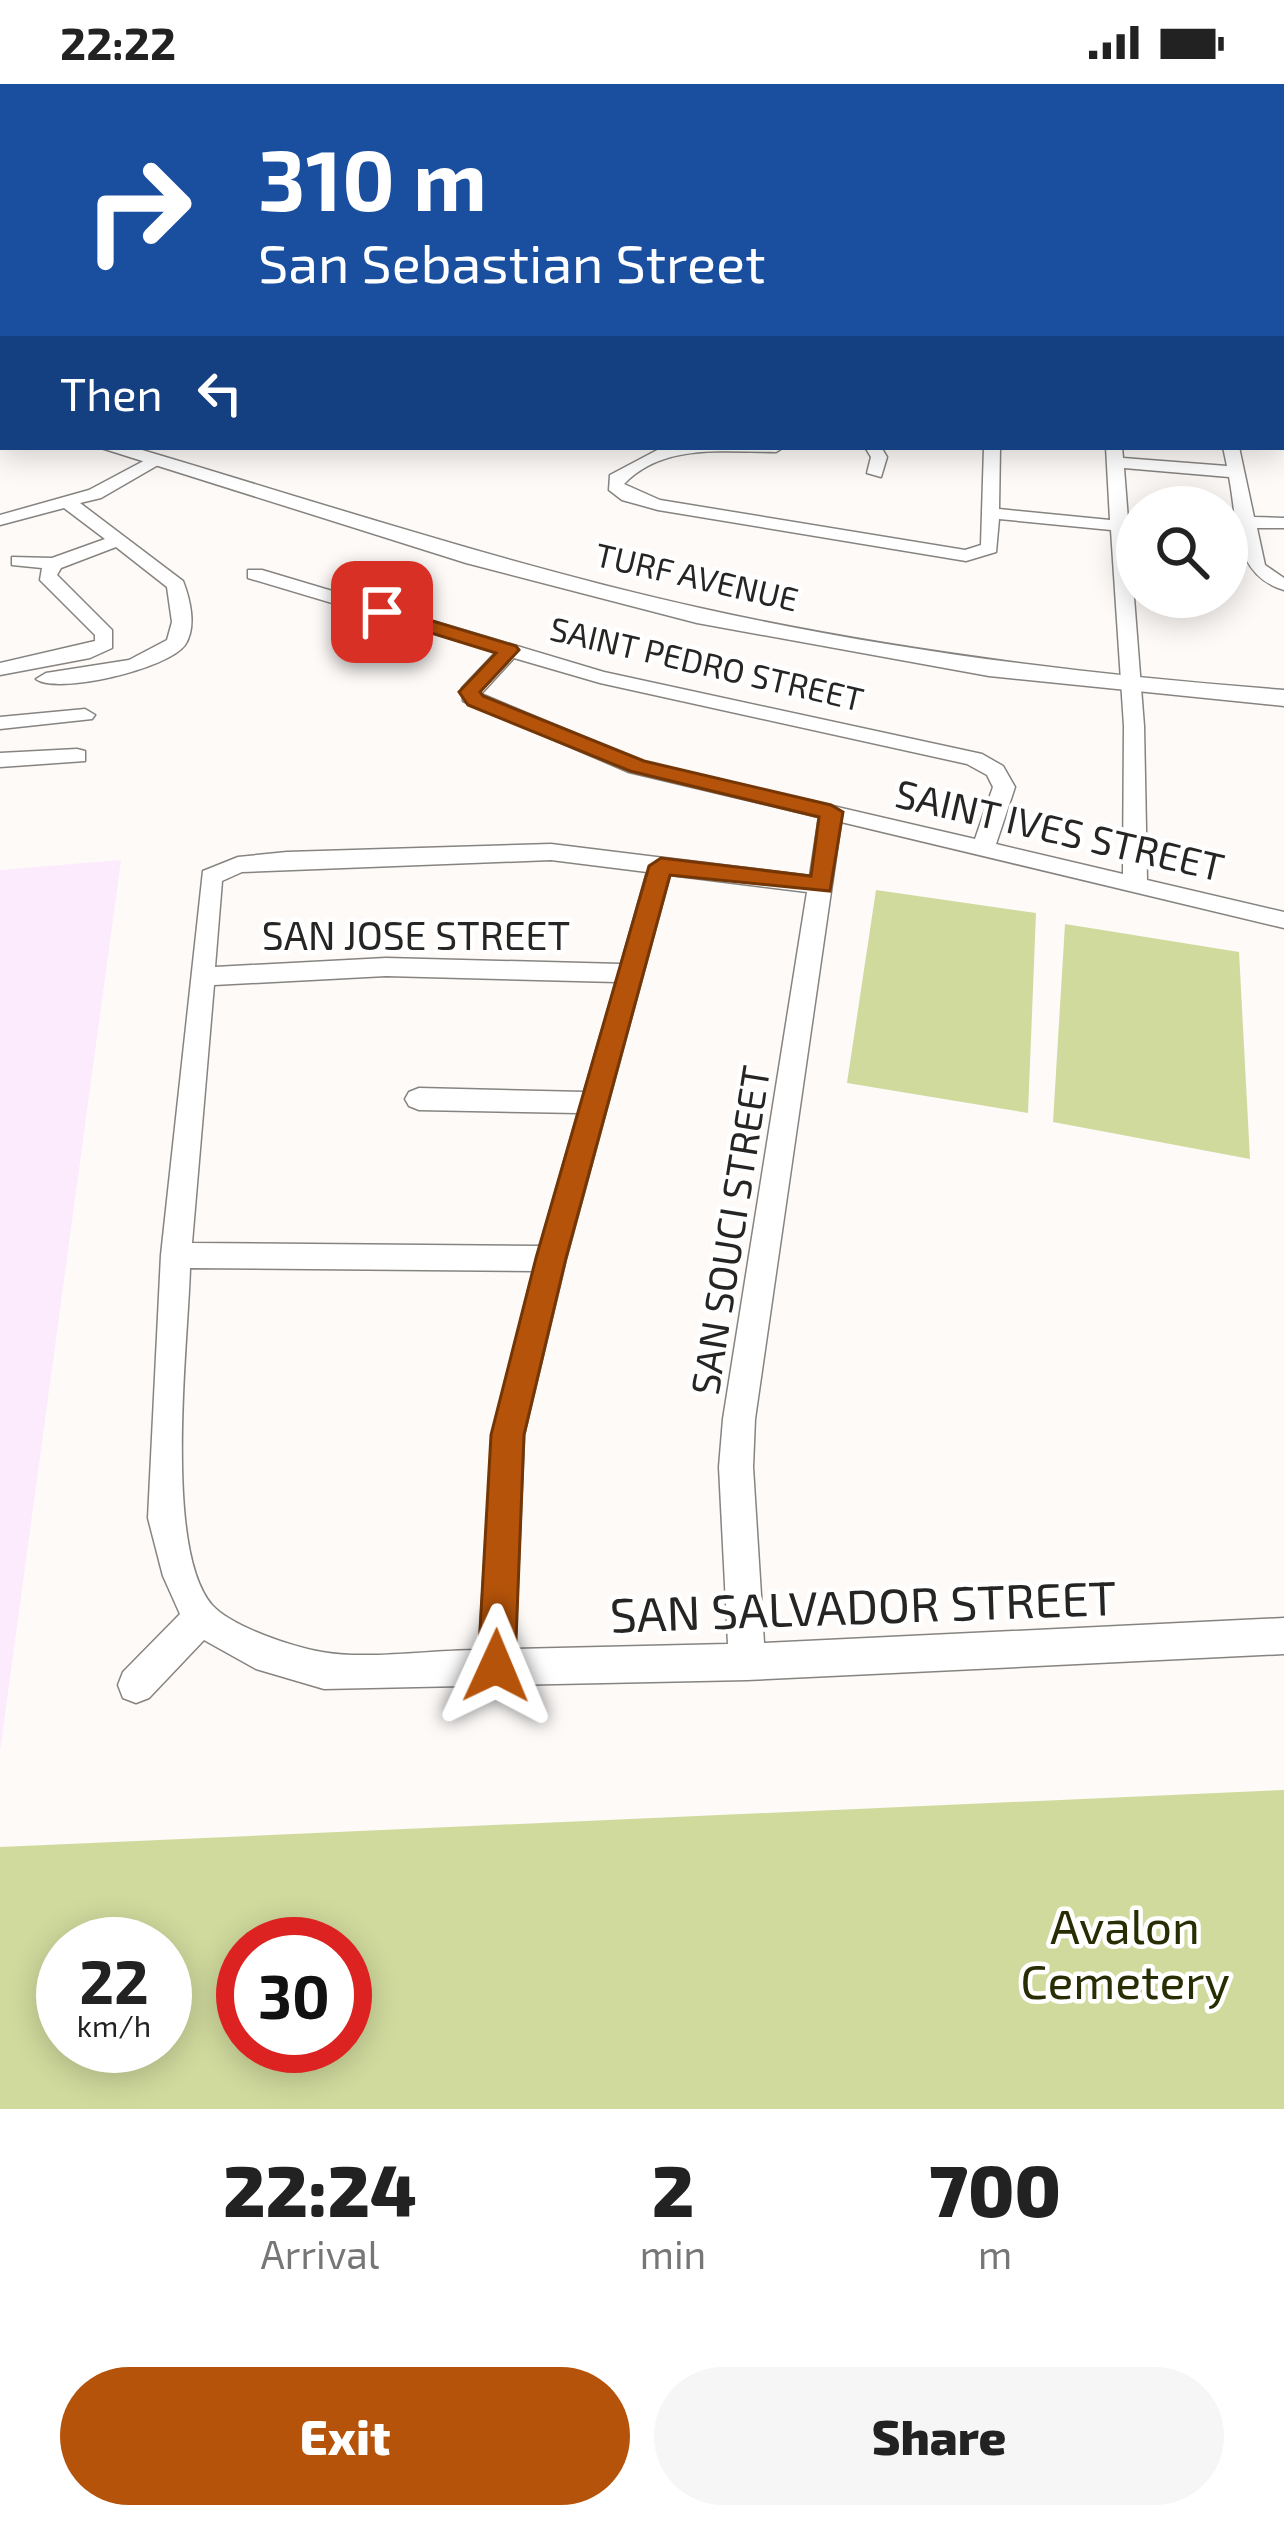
<!DOCTYPE html>
<html lang="en">
<head>
<meta charset="utf-8">
<style>
	body { margin:0; font-family:"Exo 2",sans-serif; background:#f6f6f6; color:#222; height:100vh; display:flex; flex-direction:column; font-size:45px; white-space:nowrap }
	* { box-sizing:border-box; margin:0 }
	p { font-size:39px; color:#767676 }
	.icon { flex:none; width:66px; height:66px; fill:none; stroke:currentColor; stroke-width:2; stroke-linecap:round; stroke-linejoin:round }
	.map { position:relative; height:2025px; overflow:hidden }
	.details { display:flex; flex-direction:column; background:#fff; flex:1 }
	.details>* { flex:none }
	.guide { position:absolute; left:0px; top:0px; width:1284px; height:366px; box-shadow:0 6px 30px #0003; background:#1a4fa0; color:#fff; overflow:hidden }
	.controls { position:absolute; left:1116px; top:402px; display:grid; gap:24px }
	.controls a { display:grid; place-items:center; width:132px; height:132px; border-radius:50%; background:#fff; box-shadow:0 6px 30px #0003; font-size:60px }
	.speed { position:absolute; left:36px; top:1833px; display:flex; gap:24px; font-size:60px; font-weight:700; text-align:center }
	.speed>* { display:grid; place-content:center; width:156px; height:156px; border-radius:50%; background:#fff; box-shadow:0 6px 30px #0003; line-height:1 }
	.speed small { font-size:30px; font-weight:400 }
	.speed .limit { border:18px solid #d22; background:#fff; color:#111 }
	.pin { position:absolute; display:grid; place-items:center; width:102px; height:102px; color:#fff; margin:-51px; border-radius:24px; box-shadow:0 6px 18px #0006 }
	.me { position:absolute; width:132px; margin:-66px; rotate:1deg; stroke-linejoin:round; filter:drop-shadow(0 0 9px #0008) }
	.turn { display:flex; align-items:center; gap:42px; height:252px; padding:0 60px; font-size:54px }
	.turn .icon { width:156px; height:156px; stroke-width:2.5 }
	.turn b { display:block; font-size:84px; line-height:102px }
	.then { display:flex; align-items:center; height:114px; padding:0 60px; background:#0003; gap:24px; font-size:45px }
	.eta { display:flex; justify-content:space-evenly; align-items:center; height:204px; text-align:center }
	.eta b { font-size:72px; font-weight:800; line-height:84px }
	.cta { display:flex; gap:24px; margin-top:auto; padding:24px 60px }
	.cta a { flex:1; height:138px; border-radius:72px; background:#b45309; color:#fff; font-size:48px; font-weight:800; line-height:138px; text-align:center }
	.cta a+a { background:#f6f6f6; color:#222 }
	.status { display:flex; justify-content:space-between; align-items:center; height:84px; padding:0 60px; background:#fff; direction:ltr }
	.status svg { height:33px; fill:currentColor }
	.map>svg:first-child { display:block }
	.industrial { fill:#fcebfd }
	.green { fill:#d0da9d; fill-rule:evenodd }
	.lines { fill:none; stroke-linecap:round; stroke-linejoin:round }
	.river { fill:#5fcbfc; fill-rule:evenodd }
	.minor-casing { stroke:#868481; stroke-width:3 }
	.major-casing { stroke:#868481; stroke-width:3 }
	.minor { fill:#fff; fill-rule:evenodd }
	.major { fill:#fff; fill-rule:evenodd }
	.route { fill:#b45309; stroke:#753606; stroke-width:3 }
	.labels { text-anchor:middle; dominant-baseline:central; stroke-width:9; stroke-linejoin:round; paint-order:stroke }
	.far-street-label { font-size:33px; fill:#262524; stroke:#fff }
	.street-label { font-size:39px; fill:#262524; stroke:#fff }
	.near-street-label { font-size:48px; fill:#262524; stroke:#fff }
	.near-park-label { font-size:48px; fill:#292d04; stroke:#fff }
</style>
</head>
<body>
<div class="status"><b>22:22</b><svg viewBox="0 0 49 12"><path d="M0 12V9h3v3zM5 12V6h3v6zM10 12V3h3v9zM15 12V0h3v12zM26 1h20v11H26zM47 4h2v5h-2z"/></svg></div>
<div class="map">
<svg width="1284" height="2025" viewBox="0 0 1284 2025">
	<rect width="100%" height="100%" fill="#fdfaf8"/>
	<polygon class="industrial" points="121,776 0,1667 0,786"/>
	<g class="green">
		<polygon points="876,806 1036,829 1028,1029 847,999"/>
		<polygon points="1065,840 1239,868 1250,1075 1053,1038"/>
		<path d="M1284,1706V2025H0V1763ZM63,1860H165V1962H63ZM243,1860H345V1962H243Z"/>
	</g>
	<g class="lines">
		<g class="river">
			<polygon points="1247,0 1277,0 1245,3"/>
			<polygon points="3,90 3,100 0,101 0,91"/>
		</g>
		<defs>
			<g id="minor">
				<polygon points="0,0 7,0 2,3"/>
				<polygon points="111,0 202,0 107,3"/>
				<polygon points="457,0 470,0 473,3 460,3"/>
				<polygon points="0,19 3,20 3,28 0,28"/>
				<polygon points="1284,219 1284,228 1281,229 1281,220"/>
				<polygon points="1281,284 1284,285 1284,295 1281,294"/>
				<path d="M663,363H784L776,368C723,368 663,359 624,400L660,416L965,466L981,461L984,363H1000L999,425L1110,436L1106,363H1122L1123,374L1227,382L1223,363H1239L1254,433L1284,434V444H1257L1265,481L1284,494V506C1233,491 1238,439 1229,393L1124,384L1144,642L1147,796L1284,828V844L841,738L755,1335L753,1383L764,1559L1284,1534V1570L747,1596L324,1605L256,1585L204,1556L149,1614L136,1619L123,1614L118,1601L123,1588L180,1530L163,1492L148,1434L161,1171L203,787L238,773L287,768L551,760L810,792L819,733L629,688L463,617L462,604L496,568L248,494V486H262L604,588L982,670L1003,682L1015,703L996,760L1123,790L1124,642L1111,446L999,435L996,468L966,477L658,426L622,416L609,406L610,391ZM514,574L600,599L967,680L987,691L993,703L975,755L644,678L481,610ZM551,776L647,788L621,880L386,874L215,883L222,797L242,788ZM670,791L807,808L723,1335L719,1383L728,1560L515,1565L524,1351L566,1175ZM386,892L616,898L584,1008L419,1004L409,1008L405,1015L409,1022L419,1026L578,1029L540,1162L192,1159L214,901ZM190,1184L533,1187L492,1351L479,1566C433,1566 364,1576 322,1568C293,1563 232,1543 212,1521C163,1464 188,1260 190,1184Z"/>
				<polygon points="865,363 881,363 887,373 881,393 867,389 871,373"/>
				<path d="M151,373L165,377L101,414L80,419L183,497C190,515 197,543 185,561C168,585 57,611 36,595L46,589L129,576L167,556L172,538L167,503L116,463L61,484L57,491L112,546V564L90,574L0,591V579L95,557V551L40,496L42,484L12,481V473L52,474L105,455L64,424L0,441V431L89,406Z"/>
				<polygon points="85,625 95,631 92,635 0,645 0,633"/>
				<polygon points="77,665 85,667 85,677 0,683 0,669"/>
			</g>
			<g id="major">
				<rect x="0" y="324" width="3" height="13"/>
				<path d="M98,363H132C321,419 508,481 700,524C893,567 1088,591 1284,606V622L989,592L697,539L466,479Z"/>
			</g>
		</defs>
		<use href="#minor" class="minor-casing"/>
		<use href="#major" class="major-casing"/>
		<use href="#minor" class="minor"/>
		<use href="#major" class="major"/>
	</g>
	<polygon class="route" points="382,522 516,562 519,566 480,608 483,612 644,677 831,721 843,728 830,807 670,791 566,1174 524,1351 515,1582 509,1595 496,1601 483,1595 478,1582 491,1351 536,1174 649,782 661,774 811,792 819,733 630,687 468,621 459,608 496,569 376,532 376,524"/>
	<g class="labels">
		<g class="far-street-label">
			<text transform="translate(697 492) rotate(13)">TURF AVENUE</text>
			<text transform="translate(707 579) rotate(13)">SAINT PEDRO STREET</text>
		</g>
		<g class="street-label">
			<text transform="translate(1060 745) rotate(13)">SAINT IVES STREET</text>
			<text x="416" y="850">SAN JOSE STREET</text>
			<text transform="translate(729 1146) rotate(-81)">SAN SOUCI STREET</text>
		</g>
		<g class="near-street-label">
			<text transform="translate(863 1521) rotate(-2)">SAN SALVADOR STREET</text>
		</g>
		<g class="near-park-label">
			<text x="1125" y="1841">Avalon<tspan x="1125" dy="55">Cemetery</tspan></text>
		</g>
	</g>
</svg>
<div class="controls">
<a><svg class="icon" aria-label="search" viewBox="0 0 24 24"><circle cx="10" cy="10" r="6"/><path d="M15 15l6 6"/></svg></a>
</div>
<div class="speed"><div>22<small>km/h</small></div><div class="limit">30</div></div>
<div class="pin" style="left:382px;top:528px;background:#d93025"><svg class="icon" aria-label="arrive" viewBox="0 0 24 24"><path d="M6 21V4h12l-3 4 3 4H6"/></svg></div>
<svg class="me" style="left:496px;top:1582px" viewBox="-20 -20 40 40"><path d="M0-17L14 15 0 8-14 15z" fill="#b45309" stroke="#fff" stroke-width="4"/></svg>
<div class="guide">
<div class="turn"><svg class="icon" aria-label="right" viewBox="0 0 24 24"><path d="M7 20v-9h11M14 6l5 5-5 5"/></svg><div><b>310 m</b>San Sebastian Street</div></div>
<div class="then">Then<svg class="icon" aria-label="left" viewBox="0 0 24 24"><path d="M17 20v-9H6M10 6l-5 5 5 5"/></svg></div>
</div>
</div>
<section class="details">
<div class="eta">
<div><b>22:24</b><p>Arrival</p></div>
<div><b>2</b><p>min</p></div>
<div><b>700</b><p>m</p></div>
</div>
<div class="cta"><a>Exit</a><a>Share</a></div>
</section>
</body>
</html>
